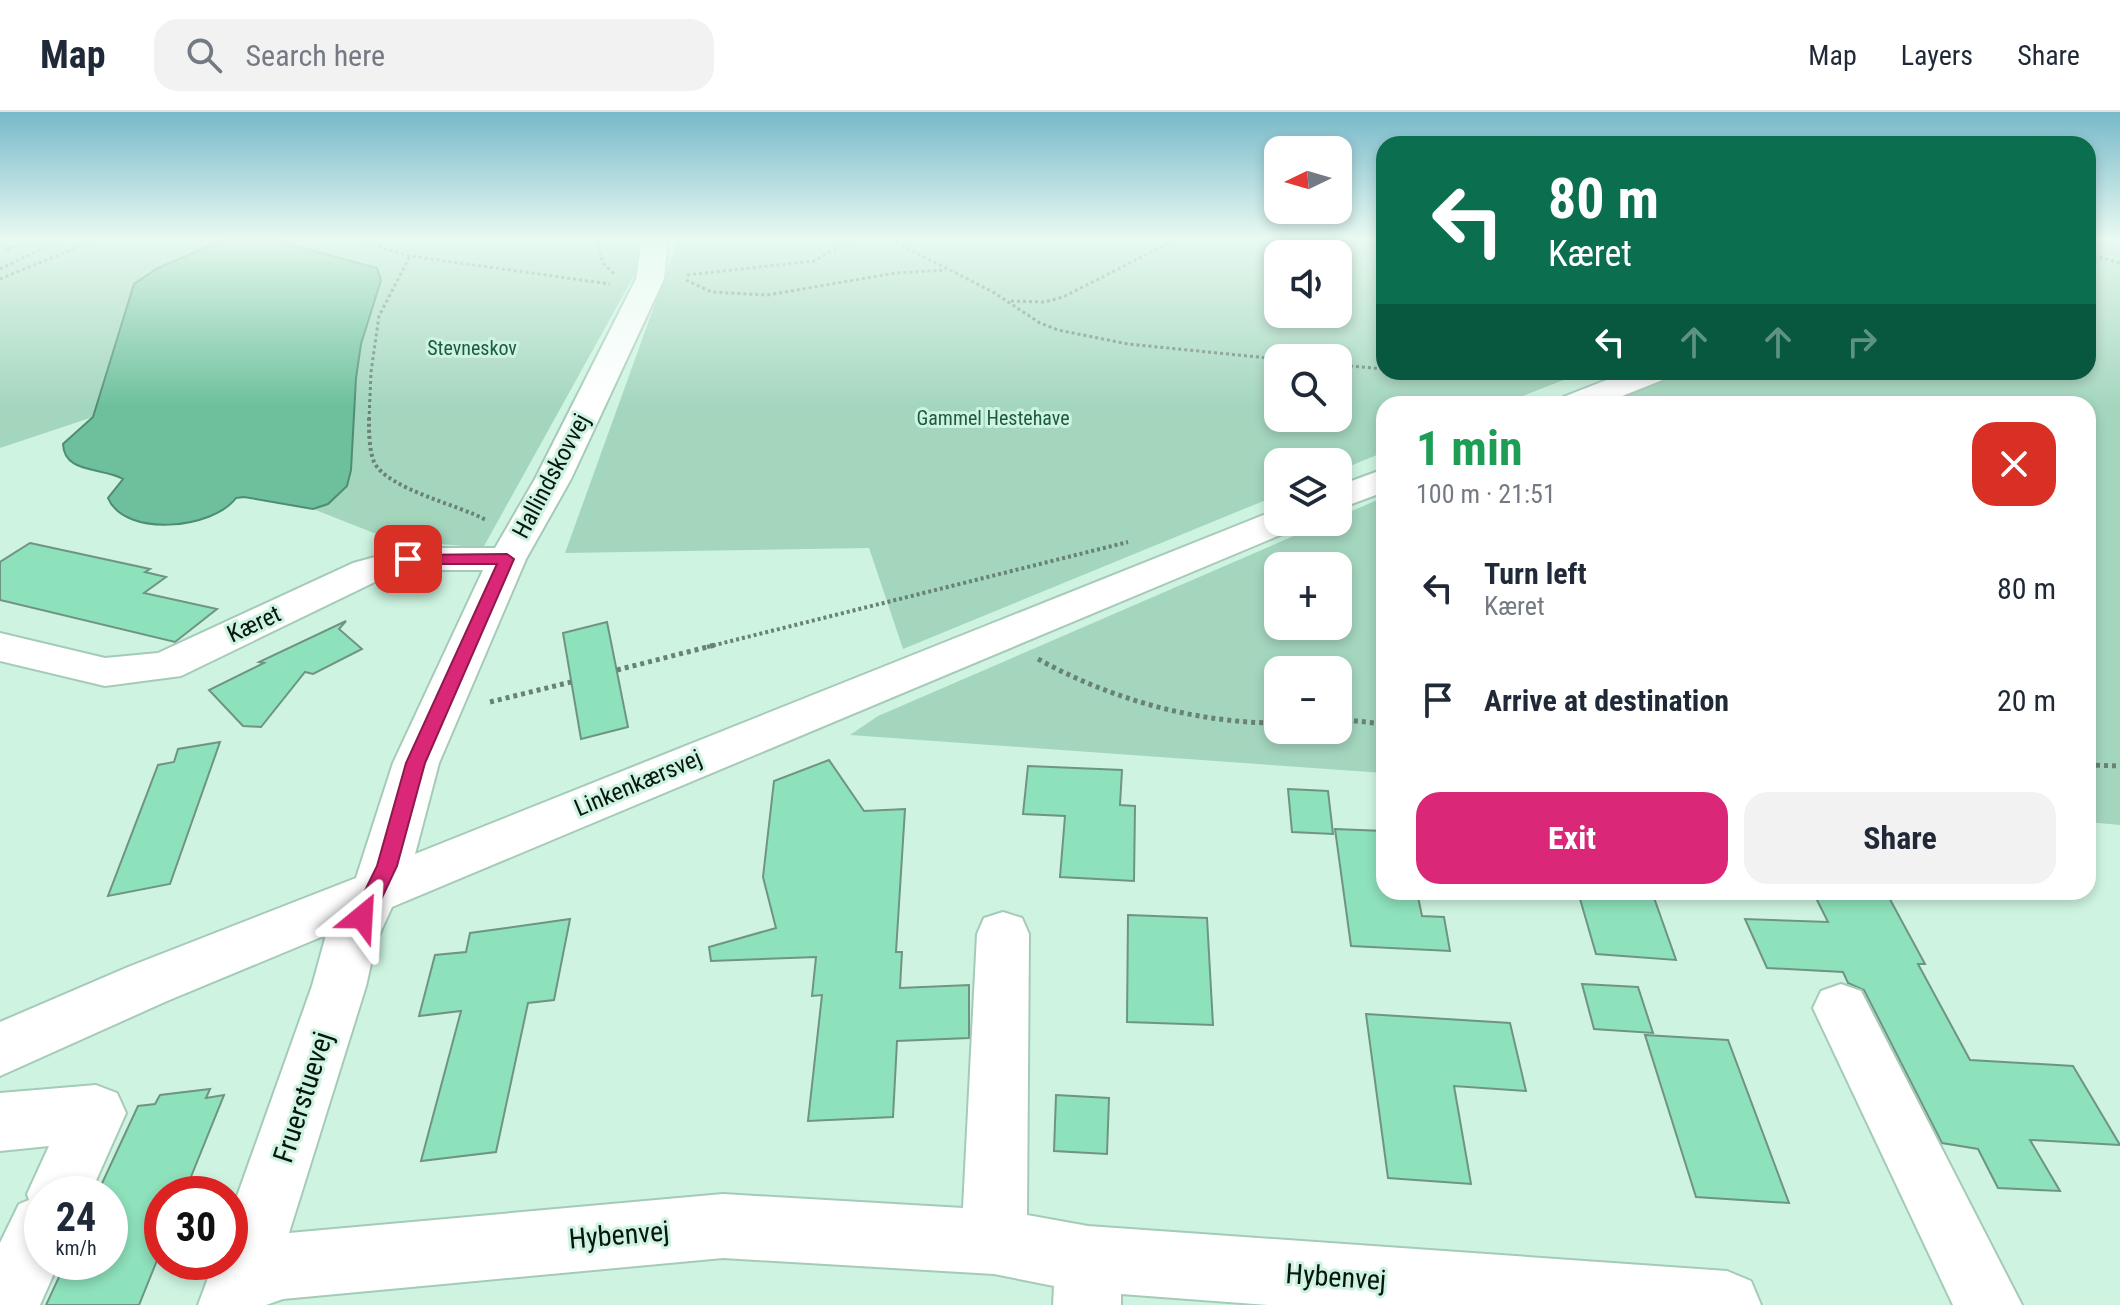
<!DOCTYPE html>
<html lang="en">
<head>
<meta charset="utf-8">
<style>
	body { margin:0; font-family:"Roboto Condensed",sans-serif; background:#f2f2f3; color:#1f2937; height:100vh; display:flex; flex-direction:column; font-size:30px; white-space:nowrap }
	* { box-sizing:border-box; margin:0 }
	p { font-size:26px; color:#747a83 }
	.icon { flex:none; width:44px; height:44px; fill:none; stroke:currentColor; stroke-width:2; stroke-linecap:round; stroke-linejoin:round }
	.map { position:relative; flex:1; overflow:hidden }
	.details { position:absolute; left:1376px; top:284px; width:720px; height:504px; display:flex; flex-direction:column; background:#fff; border-radius:24px; box-shadow:0 4px 12px #0003 }
	.details>* { flex:none }
	.banner { position:absolute; left:1376px; top:24px; width:720px; height:244px; border-radius:24px; box-shadow:0 4px 12px #0003; background:#0b6e4f; color:#fff; overflow:hidden }
	.needle { width:52px; rotate:265deg }
	.fabs { position:absolute; left:1264px; top:24px; display:grid; gap:16px }
	.fabs a { display:grid; place-items:center; width:88px; height:88px; border-radius:16px; background:#fff; box-shadow:0 4px 12px #0003; font-size:40px }
	.speed { position:absolute; left:24px; top:1064px; display:flex; gap:16px; font-size:40px; font-weight:700; text-align:center }
	.speed>* { display:grid; place-content:center; width:104px; height:104px; border-radius:50%; background:#fff; box-shadow:0 4px 12px #0003; line-height:1 }
	.speed small { font-size:20px; font-weight:400 }
	.speed .limit { border:12px solid #d22; background:#fff; color:#111 }
	.pin { position:absolute; display:grid; place-items:center; width:68px; height:68px; color:#fff; margin:-34px; border-radius:16px; box-shadow:0 4px 12px #0006 }
	.me { position:absolute; width:88px; margin:-44px; rotate:27deg; stroke-linejoin:round; filter:drop-shadow(0 0 6px #0008) }
	.turn { display:flex; align-items:center; gap:28px; height:168px; padding:0 40px; font-size:36px }
	.turn .icon { width:104px; height:104px; stroke-width:2.5 }
	.turn b { display:block; font-size:56px; line-height:68px }
	.lanes { display:flex; align-items:center; height:76px; padding:0 40px; background:#0003; justify-content:center; gap:40px; direction:ltr }
	.lanes .off { opacity:.35 }
	.round { display:grid; place-items:center; flex:none; width:84px; height:84px; border-radius:24px; background:#f2f2f3 }
	.headline { display:flex; align-items:center; justify-content:space-between; height:136px; padding:0 40px }
	h1 { font-size:48px; font-weight:700; line-height:60px; color:#1e9e55 }
	.cta { display:flex; gap:16px; margin-top:auto; padding:16px 40px }
	.cta a { flex:1; height:92px; border-radius:24px; background:#db2777; color:#fff; font-size:32px; font-weight:700; line-height:92px; text-align:center }
	.cta a+a { background:#f2f2f3; color:#1f2937 }
	ul { padding:0; list-style:none }
	li { display:flex; align-items:center; gap:24px; height:112px; padding:0 40px }
	li div { flex:1 }
	li b { display:block; font-size:30px }
	li em { font-style:normal }
	header { display:flex; align-items:center; gap:48px; box-sizing:border-box; height:112px; padding:0 40px; background:#fff; border-bottom:2px solid #e0e1e3 }
	header strong { font-size:38px }
	nav { display:flex; gap:44px; margin-inline-start:auto; font-size:28px }
	.search { width:560px; height:72px; background:#f2f2f3; display:flex; align-items:center; gap:20px; box-sizing:border-box; padding:0 28px; border-radius:24px; color:#747a83; font-size:30px }
	.map>svg:first-child { display:block }
	.green { fill:#a4d6be; fill-rule:evenodd }
	.water { fill:#6dc09b; stroke:#4f8d71; stroke-width:2 }
	.building { fill:#8de1bb; stroke:#709483; stroke-width:2 }
	.lines { fill:none; stroke-linecap:round; stroke-linejoin:round }
	.minor-casing { stroke:#a5cbb8; stroke-width:4 }
	.path-far2 { stroke:#688276; stroke-width:3; stroke-dasharray:3 3; stroke-linecap:butt }
	.path-far1 { stroke:#688276; stroke-width:4; stroke-dasharray:3 3; stroke-linecap:butt }
	.path { stroke:#688276; stroke-width:5; stroke-dasharray:4 4; stroke-linecap:butt }
	.minor { fill:#fff; fill-rule:evenodd }
	.route { fill:#db2777; stroke:#8e194d; stroke-width:2 }
	.labels { text-anchor:middle; dominant-baseline:central; stroke-width:6; stroke-linejoin:round; paint-order:stroke }
	.far-park-label { font-size:20px; fill:#1a5b42; stroke:#cef4e1 }
	.street-label { font-size:24px; fill:#081610; stroke:#cef4e1 }
	.near-street-label { font-size:28px; fill:#081610; stroke:#cef4e1 }
</style>
</head>
<body>
<header>
<strong>Map</strong>
<div class="search"><svg class="icon" aria-label="search" viewBox="0 0 24 24"><circle cx="10" cy="10" r="6"/><path d="M15 15l6 6"/></svg>Search here</div>
<nav><a>Map</a><a>Layers</a><a>Share</a></nav>
</header>
<div class="map">
<svg width="2120" height="1193" viewBox="0 0 2120 1193">
	<rect width="100%" height="100%" fill="#cef4e1"/>
	<g class="green">
		<polygon points="0,128 223,128 158,156 130,184 93,305 0,336"/>
		<polygon points="283,128 637,128 641,151 483,436 389,427 313,397 328,392 351,358 356,266 361,233 381,168 377,156 299,135"/>
		<path d="M678,128H1384V260H1584L1502,292H1384V340L1338,359V350H1278V383L903,537L869,436L565,441ZM1278,142H1338V202H1278ZM1278,246H1338V306H1278Z"/>
		<polygon points="2088,128 2120,128 2120,713 2088,710 2088,292 1603,292 1683,260 2088,260"/>
		<path d="M1384,385V661L850,623L878,604L1326,410H1338V405ZM1338,454V514H1278V454ZM1278,558H1338V618H1278Z"/>
	</g>
	<path class="water" d="M223,128H283L299,135L377,156L381,168L361,232L356,266L351,358L347,374L328,392L313,397L244,385L236,386C213,417 125,426 108,386L123,367C102,355 64,362 63,332L93,305L134,172L158,156Z"/>
	<g class="building">
		<polygon points="30,431 150,457 145,460 166,465 144,481 217,497 175,530 0,488 0,450"/>
		<polygon points="346,509 339,517 362,537 313,562 305,560 261,615 243,614 209,578 264,551 259,550"/>
		<polygon points="607,510 628,615 581,627 563,521"/>
		<polygon points="220,630 170,772 108,784 158,653 174,650 178,637"/>
		<polygon points="829,648 864,699 905,697 896,840 902,840 900,876 969,873 969,926 897,929 893,1005 808,1009 822,883 812,884 816,845 711,849 709,835 776,816 763,765 774,669"/>
		<polygon points="1028,654 1122,658 1120,693 1135,694 1134,769 1060,765 1065,704 1023,702"/>
		<polygon points="1288,677 1328,679 1333,722 1292,720"/>
		<polygon points="1335,717 1384,719 1384,780 1417,780 1422,804 1444,805 1450,839 1351,834"/>
		<polygon points="1578,780 1652,780 1676,848 1596,842"/>
		<polygon points="1813,780 1886,780 1925,852 1918,852 1970,948 2073,954 2120,1033 2030,1028 2060,1079 1998,1076 1978,1037 1942,1031 1864,878 1848,871 1843,860 1767,856 1745,807 1828,810"/>
		<polygon points="1128,803 1207,806 1213,913 1127,910"/>
		<polygon points="570,807 554,888 528,891 496,1040 421,1049 461,899 419,904 435,843 466,840 470,821"/>
		<polygon points="1582,872 1638,875 1653,921 1594,917"/>
		<polygon points="1366,902 1510,911 1526,979 1454,974 1471,1072 1388,1066"/>
		<polygon points="1645,923 1728,928 1789,1091 1696,1085"/>
		<polygon points="210,977 206,986 224,983 184,1082 162,1082 162,1136 139,1193 46,1193 66,1150 110,1150 110,1082 97,1082 138,994 155,992 160,983"/>
		<polygon points="1056,983 1109,986 1107,1042 1054,1039"/>
	</g>
	<g class="lines">
		<defs>
			<g id="minor">
				<polygon points="642,128 668,128 664,167 571,367 526,447 439,651 415,742 1266,402 1278,399 1278,410 1297,410 1292,418 392,795 376,830 366,874 289,1121 723,1082 963,1096 977,822 984,806 1003,800 1022,806 1029,822 1027,1103 1088,1114 1727,1159 1751,1169 1761,1193 1268,1193 1121,1182 1121,1193 1053,1193 1054,1174 994,1162 723,1146 283,1187 266,1193 198,1193 214,1150 230,1150 230,1104 312,874 326,823 167,889 0,964 0,910 128,855 356,766 393,651 483,458 410,458 381,467 181,564 105,574 0,549 0,521 105,546 158,541 353,451 408,436 495,436 535,367 636,167"/>
				<polygon points="1627,260 1669,260 1665,267 1602,292 1558,292 1563,285"/>
				<polygon points="1384,357 1384,380 1338,397 1338,374"/>
				<polygon points="1841,872 1861,879 2022,1193 1953,1193 1813,896 1821,879"/>
				<polygon points="96,973 117,981 126,1001 90,1082 42,1082 42,1150 59,1150 40,1193 0,1193 0,1131 19,1092 29,1088 27,1082 49,1034 0,1039 0,981"/>
			</g>
		</defs>
		<use href="#minor" class="minor-casing"/>
		<g class="path-far2">
			<polyline points="24,128 5,138 39,128"/>
			<polyline points="355,128 410,144 610,172"/>
			<polyline points="597,128 603,151 614,162"/>
			<polyline points="891,128 993,180 1040,211 1058,218 1128,232 1278,247"/>
			<polyline points="0,131 3,128"/>
			<polyline points="2088,142 2120,151"/>
			<polyline points="0,157 61,128"/>
			<polyline points="687,163 814,149 852,128"/>
			<polyline points="0,167 95,128"/>
			<polyline points="686,168 712,180 767,183 896,161 946,158"/>
			<polyline points="1011,189 1044,190 1063,185 1175,128"/>
			<polyline points="1338,253 1384,257"/>
			<polyline points="1420,260 1475,260"/>
			<polyline points="369,308 371,260 379,204 410,144"/>
		</g>
		<g class="path-far1">
			<path d="M369,306C369,320 369,337 374,350C387,377 459,393 486,408"/>
			<polyline points="707,535 1128,430"/>
		</g>
		<g class="path">
			<path d="M1038,547C1110,587 1196,611 1278,611"/>
			<polyline points="617,558 715,533"/>
			<polyline points="490,590 571,570"/>
			<polyline points="1338,607 1384,612"/>
			<polyline points="2088,653 2120,654"/>
		</g>
		<use href="#minor" class="minor"/>
	</g>
	<linearGradient id="sky" x2="0" y2="1"><stop stop-color="#77b9c9"/><stop offset="0.43" stop-color="#e9faf2"/><stop offset="1" stop-color="#e9faf2" stop-opacity="0"/></linearGradient>
	<rect width="2120" height="295" fill="url(#sky)"/>
	<polygon class="route" points="507,442 514,447 425,651 397,754 370,811 362,814 355,811 352,805 377,754 406,651 497,452 408,452 400,447 408,443"/>
	<g class="labels">
		<g class="far-park-label">
			<text x="472" y="236">Stevneskov</text>
			<text x="993" y="306">Gammel Hestehave</text>
		</g>
		<g class="street-label">
			<text transform="translate(551 364) rotate(-62)">Hallindskovvej</text>
			<text transform="translate(254 512) rotate(-25)">Kæret</text>
			<text transform="translate(638 671) rotate(-23)">Linkenkærsvej</text>
		</g>
		<g class="near-street-label">
			<text transform="translate(303 985) rotate(-72)">Fruerstuevej</text>
			<text transform="translate(619 1123) rotate(-5)">Hybenvej</text>
			<text transform="translate(1336 1165) rotate(4)">Hybenvej</text>
		</g>
	</g>
</svg>
<div class="fabs">
<a><svg class="needle" viewBox="-14 -14 28 28"><path d="M0-13l5 13h-10z" fill="#e53935"/><path d="M0 13l5-13h-10z" fill="#747a83"/></svg></a>
<a><svg class="icon" aria-label="sound" viewBox="0 0 24 24"><path d="M4 9h4l5-4v14l-5-4H4zM17 9q2 3 0 6"/></svg></a>
<a><svg class="icon" aria-label="search" viewBox="0 0 24 24"><circle cx="10" cy="10" r="6"/><path d="M15 15l6 6"/></svg></a>
<a><svg class="icon" aria-label="layers" viewBox="0 0 24 24"><path d="M12 4l9 5-9 5-9-5zM3 14l9 5 9-5"/></svg></a>
<a>+</a>
<a>−</a>
</div>
<div class="speed"><div>24<small>km/h</small></div><div class="limit">30</div></div>
<div class="pin" style="left:408px;top:447px;background:#d93025"><svg class="icon" aria-label="arrive" viewBox="0 0 24 24"><path d="M6 21V4h12l-3 4 3 4H6"/></svg></div>
<svg class="me" style="left:362px;top:805px" viewBox="-20 -20 40 40"><path d="M0-17L14 15 0 8-14 15z" fill="#db2777" stroke="#fff" stroke-width="4"/></svg>
<div class="banner">
<div class="turn"><svg class="icon" aria-label="left" viewBox="0 0 24 24"><path d="M17 20v-9H6M10 6l-5 5 5 5"/></svg><div><b>80 m</b>Kæret</div></div>
<div class="lanes"><svg class="icon" aria-label="left" viewBox="0 0 24 24"><path d="M17 20v-9H6M10 6l-5 5 5 5"/></svg><svg class="icon off" aria-label="ahead" viewBox="0 0 24 24"><path d="M12 20V5M6 11l6-6 6 6"/></svg><svg class="icon off" aria-label="ahead" viewBox="0 0 24 24"><path d="M12 20V5M6 11l6-6 6 6"/></svg><svg class="icon off" aria-label="right" viewBox="0 0 24 24"><path d="M7 20v-9h11M14 6l5 5-5 5"/></svg></div>
</div>
<section class="details">
<div class="headline"><div><h1>1 min</h1><p>100 m · 21:51</p></div><a class="round" style="background:#d93025;color:#fff"><svg class="icon" aria-label="close" viewBox="0 0 24 24"><path d="M6 6l12 12M18 6L6 18"/></svg></a></div>
<ul>
<li><svg class="icon" aria-label="left" viewBox="0 0 24 24"><path d="M17 20v-9H6M10 6l-5 5 5 5"/></svg><div><b>Turn left</b><p>Kæret</p></div><em>80 m</em></li>
<li><svg class="icon" aria-label="arrive" viewBox="0 0 24 24"><path d="M6 21V4h12l-3 4 3 4H6"/></svg><div><b>Arrive at destination</b></div><em>20 m</em></li>
</ul>
<div class="cta"><a>Exit</a><a>Share</a></div>
</section>
</div>
</body>
</html>
